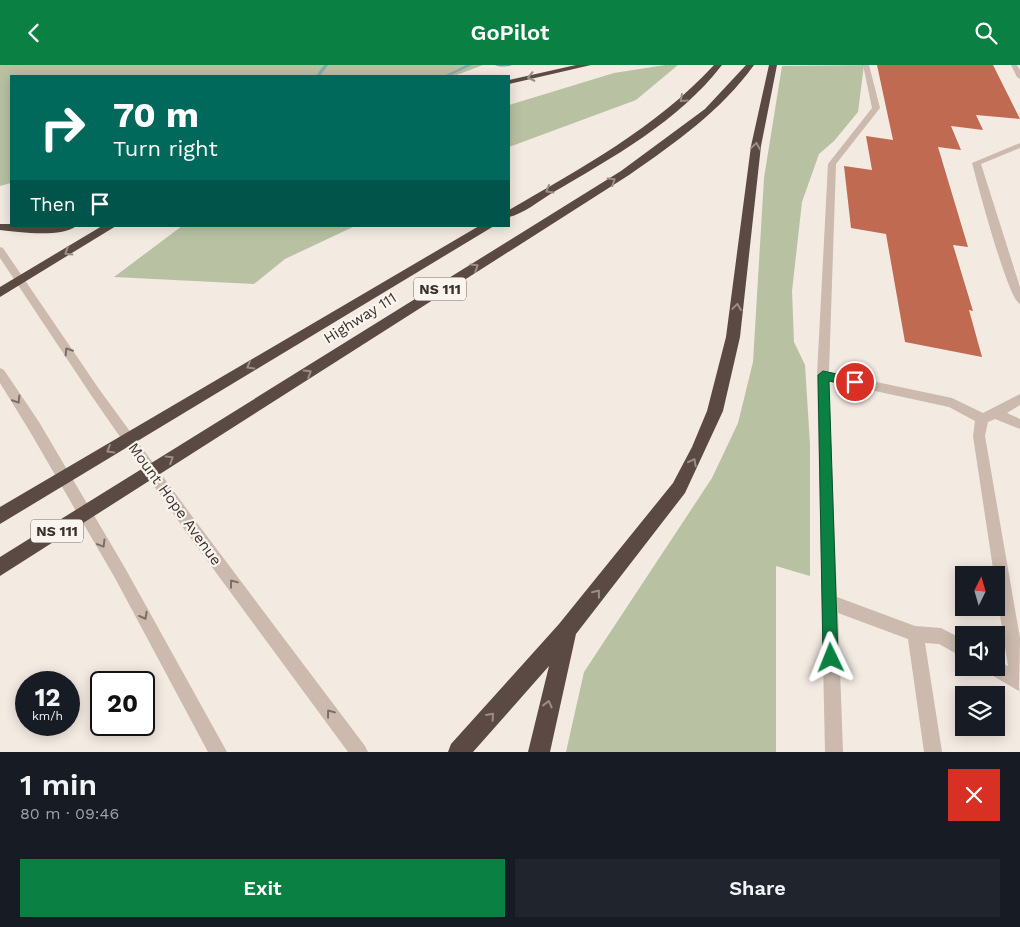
<!DOCTYPE html>
<html lang="en">
<head>
<meta charset="utf-8">
<style>
	body { margin:0; font-family:"Work Sans",sans-serif; background:#20242c; color:#f1f3f6; height:100vh; display:flex; flex-direction:column; font-size:19px; white-space:nowrap }
	* { box-sizing:border-box; margin:0 }
	p { font-size:16px; color:#9ea1a6 }
	.icon { flex:none; width:28px; height:28px; fill:none; stroke:currentColor; stroke-width:2; stroke-linecap:round; stroke-linejoin:round }
	.map { position:relative; height:687px; overflow:hidden }
	.side { display:flex; flex-direction:column; background:#171b24; flex:1 }
	.side>* { flex:none }
	.top-card { position:absolute; left:10px; top:10px; width:500px; height:152px; border-radius:0px; box-shadow:0 2px 12px #0003; background:#00695c; color:#fff; overflow:hidden }
	.needle { width:32px; rotate:5deg }
	.tools { position:absolute; left:955px; top:501px; display:grid; gap:10px }
	.tools a { display:grid; place-items:center; width:50px; height:50px; border-radius:0px; background:#171b24; box-shadow:0 2px 12px #0003; font-size:25px }
	.speed { position:absolute; left:15px; top:606px; display:flex; gap:10px; font-size:25px; font-weight:700; text-align:center }
	.speed>* { display:grid; place-content:center; width:65px; height:65px; border-radius:50%; background:#171b24; box-shadow:0 2px 12px #0003; line-height:1 }
	.speed small { font-size:12px; font-weight:400 }
	.speed .limit { border:2px solid #111; border-radius:8px; background:#fff; color:#111 }
	.pin { position:absolute; display:grid; place-items:center; width:42px; height:42px; color:#fff; margin:-21px; border:2px solid #fff; border-radius:50%; box-shadow:0 1px 5px #0007 }
	.me { position:absolute; width:55px; margin:-28px; rotate:358deg; stroke-linejoin:round; filter:drop-shadow(0 0 4px #0008) }
	.turn { display:flex; align-items:center; gap:18px; height:105px; padding:0 20px; font-size:22px }
	.turn .icon { width:65px; height:65px; stroke-width:2.5 }
	.turn b { display:block; font-size:35px; line-height:42px }
	.then { display:flex; align-items:center; height:48px; padding:0 20px; background:#0003; gap:10px; font-size:19px }
	.round { display:grid; place-items:center; flex:none; width:52px; height:52px; border-radius:0px; background:#20242c }
	.headline { display:flex; align-items:center; justify-content:space-between; height:85px; padding:0 20px }
	h1 { font-size:30px; font-weight:600; line-height:38px }
	.primary-button { display:flex; gap:10px; margin-top:auto; padding:10px 20px }
	.primary-button a { flex:1; height:58px; border-radius:0px; background:#0b8043; color:#fff; font-size:20px; font-weight:600; line-height:58px; text-align:center }
	.primary-button a+a { background:#20242c; color:#f1f3f6 }
	header { display:flex; justify-content:space-between; align-items:center; height:65px; padding:0 20px; background:#0b8043; color:#fff; font-size:22px; font-weight:600 }
	.map>svg:first-child { display:block }
	.green { fill:#b8c2a2 }
	.lines { fill:none; stroke-linecap:round; stroke-linejoin:round }
	.stream { fill:#82aeaf; fill-rule:evenodd }
	.building { fill:#c06a52 }
	.service { fill:#cbbaad; fill-rule:evenodd }
	.tertiary { fill:#cbbaad; fill-rule:evenodd }
	.motorway { fill:#5a4a43; fill-rule:evenodd }
	.oneway { stroke:#9a8e87 }
	.oneway2 { stroke:#7b6e66 }
	.route { fill:#0b8043; stroke:#07532c }
	.labels { text-anchor:middle; dominant-baseline:central; stroke-width:4.5; stroke-linejoin:round; paint-order:stroke }
	.shield { fill:#faf4ee; stroke:#746b66; stroke-width:1 }
	.shield-label { font-size:14px; font-weight:bold; fill:#3a302c }
	.street-label { font-size:15px; fill:#3a302c; stroke:#faf4ee }
</style>
</head>
<body>
<header><svg class="icon" aria-label="back" viewBox="0 0 24 24"><path d="M15 5l-7 7 7 7"/></svg>GoPilot<svg class="icon" aria-label="search" viewBox="0 0 24 24"><circle cx="10" cy="10" r="6"/><path d="M15 15l6 6"/></svg></header>
<div class="map">
<svg width="1020" height="687" viewBox="0 0 1020 687">
	<rect width="100%" height="100%" fill="#f3eae2"/>
	<g class="green">
		<polygon points="0,0 483,0 454,11 11,11 11,118 0,121"/>
		<polygon points="665,0 678,0 636,35 509,82 509,40 614,8"/>
		<polygon points="864,0 858,47 834,76 819,89 802,137 792,226 794,277 805,300 810,379 810,511 776,501 776,687 566,687 584,607 712,413 738,358 753,297 764,113 782,1"/>
		<polygon points="182,161 355,161 285,194 254,219 114,212"/>
	</g>
	<g class="lines">
		<g class="stream">
			<polygon points="324,0 328,0 320,11 316,11"/>
			<polygon points="466,0 472,0 449,11 444,11"/>
			<path d="M495,0H512C508,2 499,2 495,0Z"/>
		</g>
	</g>
	<polygon class="building" points="877,0 993,0 1020,54 976,50 983,65 951,61 961,85 938,82 968,182 953,180 973,246 969,245 982,292 905,277 886,169 851,163 844,101 872,105 866,71 893,75"/>
	<g class="lines">
		<g class="service">
			<polygon points="863,0 869,0 880,43 836,99 829,307 952,333 983,348 1020,329 1020,340 1007,348 1020,354 1020,364 995,354 988,357 985,371 1020,573 1019,626 988,608 986,602 996,602 996,595 1008,601 996,525 996,510 994,510 973,371 975,356 949,342 829,316 837,532 915,561 941,563 964,575 964,593 939,579 925,578 942,687 924,687 908,574 838,548 843,687 825,687 817,310 828,99 872,43"/>
			<polygon points="1011,0 1017,0 1020,5 1020,14 1017,12"/>
			<path d="M1020,78V83L981,99L1020,222V239C1008,235 977,117 972,98Z"/>
		</g>
		<g class="tertiary">
			<polygon points="0,182 3,183 99,324 194,454 365,681 368,687 348,687 184,464 91,330 0,193"/>
			<polygon points="0,303 4,305 39,357 125,503 227,687 208,687 115,513 29,365 0,318"/>
		</g>
		<g class="motorway">
			<polygon points="576,0 591,0 509,19 509,15"/>
			<path d="M714,0H722C679,56 612,93 552,128C539,136 523,149 509,152V145C581,103 656,63 714,0Z"/>
			<path d="M746,0H754C721,46 675,78 629,110L0,511V492L621,106L705,44Z"/>
			<polygon points="769,0 777,0 761,81 740,272 723,346 685,428 576,569 550,687 528,687 549,601 473,687 448,687 451,679 559,559 673,418 692,382 707,346 726,272 751,81"/>
			<path d="M0,159H11V161H76C62,173 18,167 0,165Z"/>
			<polygon points="102,161 116,161 0,232 0,222"/>
			<polygon points="479,161 494,161 0,459 0,442"/>
		</g>
	</g>
	<defs><path id="oneway-chevron" d="M-2-3.5L2.5 0L-2 3.5" fill="none" stroke-width="1.6" stroke-linecap="round" stroke-linejoin="round" transform="scale(1.25)"/></defs>
	<g class="oneway">
		<use href="#oneway-chevron" transform="translate(531 12) rotate(168)"/>
		<use href="#oneway-chevron" transform="translate(683 34) rotate(138)"/>
		<use href="#oneway-chevron" transform="translate(756 81) rotate(-81)"/>
		<use href="#oneway-chevron" transform="translate(612 116) rotate(-32)"/>
		<use href="#oneway-chevron" transform="translate(549 125) rotate(150)"/>
		<use href="#oneway-chevron" transform="translate(68 187) rotate(148)"/>
		<use href="#oneway-chevron" transform="translate(475 202) rotate(-32)"/>
		<use href="#oneway-chevron" transform="translate(737 242) rotate(-82)"/>
		<use href="#oneway-chevron" transform="translate(250 301) rotate(150)"/>
		<use href="#oneway-chevron" transform="translate(308 308) rotate(-32)"/>
		<use href="#oneway-chevron" transform="translate(110 385) rotate(149)"/>
		<use href="#oneway-chevron" transform="translate(170 394) rotate(-32)"/>
		<use href="#oneway-chevron" transform="translate(693 397) rotate(-62)"/>
		<use href="#oneway-chevron" transform="translate(597 528) rotate(-52)"/>
		<use href="#oneway-chevron" transform="translate(548 639) rotate(-76)"/>
		<use href="#oneway-chevron" transform="translate(491 651) rotate(-48)"/>
	</g>
	<g class="oneway2">
		<use href="#oneway-chevron" transform="translate(68 286) rotate(-123)"/>
		<use href="#oneway-chevron" transform="translate(17 335) rotate(57)"/>
		<use href="#oneway-chevron" transform="translate(102 479) rotate(59)"/>
		<use href="#oneway-chevron" transform="translate(233 518) rotate(-127)"/>
		<use href="#oneway-chevron" transform="translate(144 551) rotate(61)"/>
		<use href="#oneway-chevron" transform="translate(330 648) rotate(-127)"/>
	</g>
	<polygon class="route" points="823,306 855,313 861,317 855,322 829,316 838,593 836,598 831,601 825,598 823,593 818,310"/>
	<g class="labels">
		<g class="shield">
			<rect x="414" y="212.5" width="52" height="23" rx="4"/>
			<rect x="31" y="454.5" width="52" height="23" rx="4"/>
		</g>
		<g class="shield-label">
			<text x="440" y="224">NS 111</text>
			<text x="57" y="466">NS 111</text>
		</g>
		<g class="street-label">
			<text transform="translate(360 253) rotate(-32)">Highway 111</text>
			<text transform="translate(175 439) rotate(54)">Mount Hope Avenue</text>
		</g>
	</g>
</svg>
<div class="tools">
<a><svg class="needle" viewBox="-14 -14 28 28"><path d="M0-13l5 13h-10z" fill="#e53935"/><path d="M0 13l5-13h-10z" fill="#9ea1a6"/></svg></a>
<a><svg class="icon" aria-label="sound" viewBox="0 0 24 24"><path d="M4 9h4l5-4v14l-5-4H4zM17 9q2 3 0 6"/></svg></a>
<a><svg class="icon" aria-label="layers" viewBox="0 0 24 24"><path d="M12 4l9 5-9 5-9-5zM3 14l9 5 9-5"/></svg></a>
</div>
<div class="speed"><div>12<small>km/h</small></div><div class="limit">20</div></div>
<div class="pin" style="left:855px;top:317px;background:#d93025"><svg class="icon" aria-label="arrive" viewBox="0 0 24 24"><path d="M6 21V4h12l-3 4 3 4H6"/></svg></div>
<svg class="me" style="left:831px;top:593px" viewBox="-20 -20 40 40"><path d="M0-17L14 15 0 8-14 15z" fill="#0b8043" stroke="#fff" stroke-width="4"/></svg>
<div class="top-card">
<div class="turn"><svg class="icon" aria-label="right" viewBox="0 0 24 24"><path d="M7 20v-9h11M14 6l5 5-5 5"/></svg><div><b>70 m</b>Turn right</div></div>
<div class="then">Then<svg class="icon" aria-label="arrive" viewBox="0 0 24 24"><path d="M6 21V4h12l-3 4 3 4H6"/></svg></div>
</div>
</div>
<section class="side">
<div class="headline"><div><h1>1 min</h1><p>80 m · 09:46</p></div><a class="round" style="background:#d93025;color:#fff"><svg class="icon" aria-label="close" viewBox="0 0 24 24"><path d="M6 6l12 12M18 6L6 18"/></svg></a></div>
<div class="primary-button"><a>Exit</a><a>Share</a></div>
</section>
</body>
</html>
